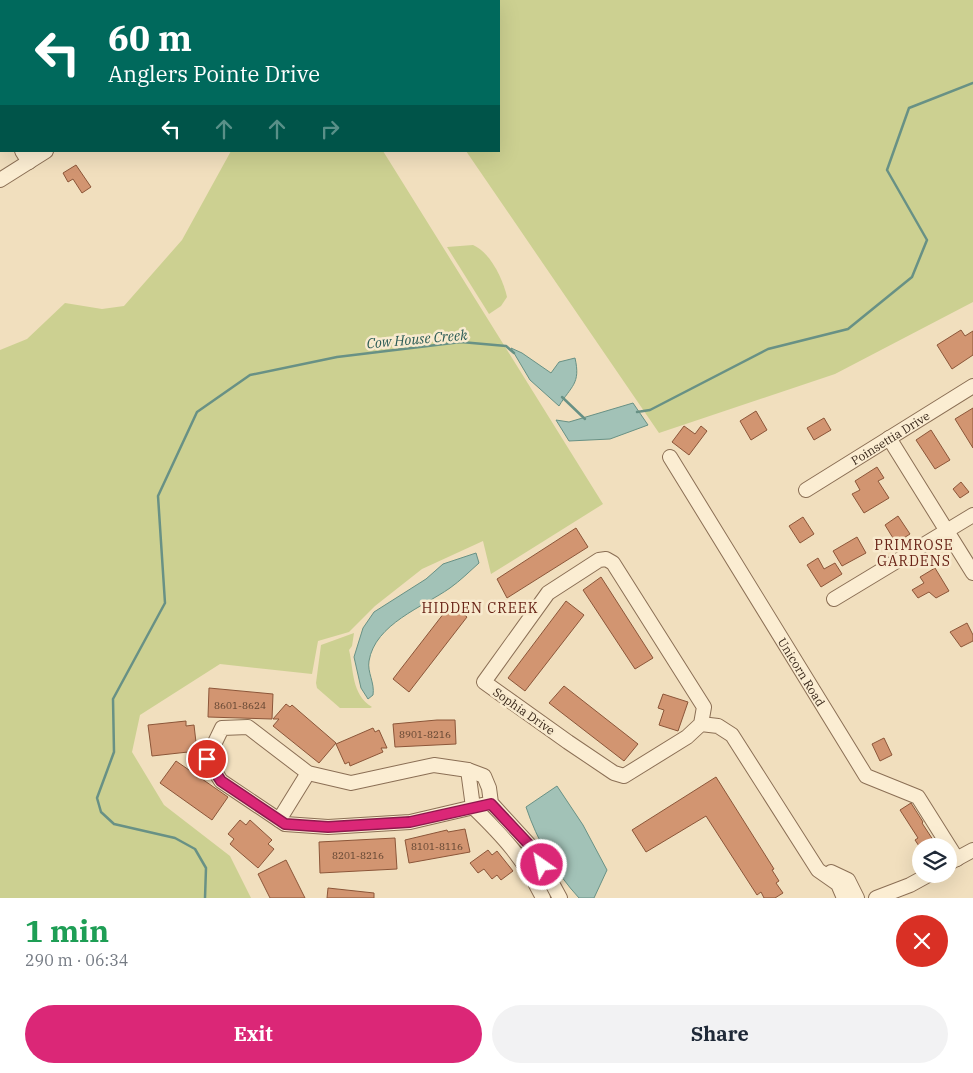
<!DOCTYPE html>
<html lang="en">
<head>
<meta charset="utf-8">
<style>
	body { margin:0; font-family:"IBM Plex Serif",serif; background:#f2f2f3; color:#1f2937; height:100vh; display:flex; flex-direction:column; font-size:19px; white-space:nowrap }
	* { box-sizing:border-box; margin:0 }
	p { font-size:16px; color:#747a83 }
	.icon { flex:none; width:28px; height:28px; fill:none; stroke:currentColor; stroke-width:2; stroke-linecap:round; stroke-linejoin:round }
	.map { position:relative; height:898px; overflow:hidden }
	.panel { display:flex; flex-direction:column; background:#fff; flex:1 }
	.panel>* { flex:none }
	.banner { position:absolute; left:0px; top:0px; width:500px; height:152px; box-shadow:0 5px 20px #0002; background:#00695c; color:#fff; overflow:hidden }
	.tools { position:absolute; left:912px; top:838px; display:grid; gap:10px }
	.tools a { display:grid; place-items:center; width:45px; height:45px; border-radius:50%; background:#fff; box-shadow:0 5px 20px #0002; font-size:25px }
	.pin { position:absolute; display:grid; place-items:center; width:42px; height:42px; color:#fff; margin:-21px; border:2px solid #fff; border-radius:50%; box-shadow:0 1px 5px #0007 }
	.me { position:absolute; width:55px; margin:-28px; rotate:327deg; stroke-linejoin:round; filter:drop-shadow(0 0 4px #0008) }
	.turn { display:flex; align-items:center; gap:18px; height:105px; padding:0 25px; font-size:22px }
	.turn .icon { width:65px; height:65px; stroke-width:2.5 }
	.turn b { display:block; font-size:35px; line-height:42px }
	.lanes { display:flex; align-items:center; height:48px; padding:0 25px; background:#0003; justify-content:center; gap:25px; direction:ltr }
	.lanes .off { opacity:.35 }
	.round { display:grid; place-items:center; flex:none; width:52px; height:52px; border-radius:26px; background:#f2f2f3 }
	.head { display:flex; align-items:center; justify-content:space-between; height:85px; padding:0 25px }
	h1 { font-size:30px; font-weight:700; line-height:38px; color:#1e9e55 }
	.primary-button { display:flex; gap:10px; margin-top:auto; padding:10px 25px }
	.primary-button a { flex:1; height:58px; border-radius:30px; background:#db2777; color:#fff; font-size:20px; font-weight:700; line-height:58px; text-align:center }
	.primary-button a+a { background:#f2f2f3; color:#1f2937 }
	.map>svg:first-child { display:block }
	.green { fill:#ccd091 }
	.water { fill:#a2c2b7; stroke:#689185 }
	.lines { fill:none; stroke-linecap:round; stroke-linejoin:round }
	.stream { stroke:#689185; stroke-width:2.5 }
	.building { fill:#d29571; stroke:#8c5639 }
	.minor-casing { stroke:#8b6f55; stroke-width:16 }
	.minor { stroke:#fbedd2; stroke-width:14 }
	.route-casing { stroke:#8e194d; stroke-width:12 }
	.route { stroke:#db2777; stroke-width:9 }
	.labels { text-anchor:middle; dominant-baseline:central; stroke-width:5; stroke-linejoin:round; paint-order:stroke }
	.number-label { font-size:10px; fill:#5f4330 }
	.street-label { font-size:12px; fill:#39281b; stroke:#f8eace }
	.water-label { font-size:14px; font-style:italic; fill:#295a54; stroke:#f8eace }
	.neighbourhood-label { font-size:14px; letter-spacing:1px; fill:#692417; stroke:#f8eace }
</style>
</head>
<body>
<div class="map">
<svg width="973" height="898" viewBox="0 0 973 898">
	<rect width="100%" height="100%" fill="#f1dfbe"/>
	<g class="green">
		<polygon points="362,0 973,0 973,302 835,374 659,433 466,151 499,151 499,1"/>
		<polygon points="231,151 383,151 603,504 491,574 483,541 422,569 375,606 349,632 318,641 312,674 220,664 140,715 132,752 164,805 230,856 251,898 0,898 0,350 27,339 65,303 102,309 124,306 182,240"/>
		<path d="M473,245C490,252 503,279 507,297L501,306L489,314L447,247Z"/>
		<path d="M354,633L352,646L349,650C354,670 351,694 372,707L370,708H340L317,688L316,683L321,645Z"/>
	</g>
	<g class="water">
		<path d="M511,348L522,353L551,373L559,362L575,358C581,384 571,386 559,406L530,380Z"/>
		<polygon points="633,403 648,425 610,439 569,441 556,420 569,422"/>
		<path d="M476,553L479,563C470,571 460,581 450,588C423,607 375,624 369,661C367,672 375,683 373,695L368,699L361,688L354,657L363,628L374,612L426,579L443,564Z"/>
		<path d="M557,786L583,825L607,870L594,898H579C555,872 537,840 526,807Z"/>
	</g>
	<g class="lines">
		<g class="stream">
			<polyline points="562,397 585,419"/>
			<polyline points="637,412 650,410 768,349 848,329 912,277 927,240 887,170 909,108 973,83"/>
			<polyline points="205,898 206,868 195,849 175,838 114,824 101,812 97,798 114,752 113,699 165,603 158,496 197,412 250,375 337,357 461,342 506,346 514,353"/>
		</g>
	</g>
	<g class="building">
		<polygon points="76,165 91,187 82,193 73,179 68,182 63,173"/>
		<polygon points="961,330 965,336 973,331 973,355 952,369 937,345"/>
		<polygon points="973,408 973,448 955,419"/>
		<polygon points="756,411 767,430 751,440 740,421"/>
		<polygon points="824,418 831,430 814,440 807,428"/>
		<polygon points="684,426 695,434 701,426 707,431 689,455 672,442"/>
		<polygon points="931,430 950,460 935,469 916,440"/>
		<polygon points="877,467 884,478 878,481 889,498 864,513 852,494 860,490 855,481"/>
		<polygon points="961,482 969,492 960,498 953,489"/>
		<polygon points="898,516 910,534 896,543 885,525"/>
		<polygon points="803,517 814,534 800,543 789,526"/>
		<polygon points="576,528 588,547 507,598 497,579"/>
		<polygon points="857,537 866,553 842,566 833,551"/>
		<polygon points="818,558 824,569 835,563 842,574 821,587 807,565"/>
		<polygon points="935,568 949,591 936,598 929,592 918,598 912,590 924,583 920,577"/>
		<polygon points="601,577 653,658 635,669 583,590"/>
		<polygon points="566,601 584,615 525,691 508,678"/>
		<polygon points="451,604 467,617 409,692 393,679"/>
		<polygon points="967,623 973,635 973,641 961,647 950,632"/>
		<polygon points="564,686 638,744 624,761 549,703"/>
		<polygon points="209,688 273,694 272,719 208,717"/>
		<polygon points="663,694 688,702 678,731 659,725 664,710 658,708"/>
		<polygon points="286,704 290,707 292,705 336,743 319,763 273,726 279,719 273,719"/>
		<polygon points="437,720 455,720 456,744 395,747 393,724"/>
		<polygon points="186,721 186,726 194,725 197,751 152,756 148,725"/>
		<polygon points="373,728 375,732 379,730 387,748 381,748 383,752 350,766 349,762 345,764 336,744"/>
		<polygon points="884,738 892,755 880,761 872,744"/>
		<polygon points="176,761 228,797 212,820 160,783"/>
		<polygon points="716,777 774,869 772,870 779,881 776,883 783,893 775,898 764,898 761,892 757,895 706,816 646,852 632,830"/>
		<polygon points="911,803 923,822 922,823 937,846 919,846 915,840 918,838 900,810"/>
		<polygon points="240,820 246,825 250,820 272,840 268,844 274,849 258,868 230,844 234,839 228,834"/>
		<polygon points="465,829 470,852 409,863 405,840 447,830 448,832"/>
		<polygon points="395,838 397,869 320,873 319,842"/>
		<polygon points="488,850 492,855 497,851 513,871 501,880 497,875 492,879 484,869 478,873 470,863"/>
		<polygon points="286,860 305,898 270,898 258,874"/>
		<polygon points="328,888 374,893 374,898 327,898"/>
	</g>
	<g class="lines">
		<defs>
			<g id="minor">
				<polyline points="42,0 43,1"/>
				<polyline points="138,1 140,0"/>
				<polyline points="279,1 281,0"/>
				<polyline points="0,87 1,87"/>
				<polyline points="0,116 1,118"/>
				<polyline points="22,151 29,162"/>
				<polyline points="0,180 46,151"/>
				<polyline points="889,438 973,573"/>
				<path id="s1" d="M670,457L866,776L918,797L957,859"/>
				<path id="s2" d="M806,490L973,386"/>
				<polyline points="834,599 973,515"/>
				<polyline points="701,724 687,737 624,776 614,773 568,742 484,682 548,593 599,560 606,559 613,563 704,707 701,724 718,726 732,735 818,870 838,884 844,898"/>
				<polyline points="468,770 473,807"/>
				<polyline points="491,803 410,822 328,827 285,824 221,781 207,759 222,728 248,727 308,773 351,783 434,765 468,770 484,776 489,788 491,803 534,850 560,898"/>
				<path d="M473,807C504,837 524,859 543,898"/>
				<polyline points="279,820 308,773"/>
				<polyline points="949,863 973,850"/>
				<polyline points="831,872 848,880 857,898"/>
				<polyline points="876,898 910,885 930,874"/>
			</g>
		</defs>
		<use href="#minor" class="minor-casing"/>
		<use href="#minor" class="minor"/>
	</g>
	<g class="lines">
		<defs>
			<polyline id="route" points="207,759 221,781 285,824 328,827 410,822 491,804 534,850 542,865"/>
		</defs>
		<use href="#route" class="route-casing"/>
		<use href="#route" class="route"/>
	</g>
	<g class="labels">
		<g class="number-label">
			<text x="240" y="705">8601-8624</text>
			<text x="425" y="734">8901-8216</text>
			<text x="437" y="846">8101-8116</text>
			<text x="358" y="855">8201-8216</text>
		</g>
		<g class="street-label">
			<text stroke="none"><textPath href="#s2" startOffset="99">Poinsettia Drive</textPath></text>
			<text stroke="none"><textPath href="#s1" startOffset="252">Unicorn Road</textPath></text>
			<text transform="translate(524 711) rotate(35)">Sophia Drive</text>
		</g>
		<g class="water-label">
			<text transform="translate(417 339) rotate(-5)">Cow House Creek</text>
		</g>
		<g class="neighbourhood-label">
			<text x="914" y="545">PRIMROSE<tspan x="914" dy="16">GARDENS</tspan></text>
			<text x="480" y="608">HIDDEN CREEK</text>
		</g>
	</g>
</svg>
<div class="tools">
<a><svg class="icon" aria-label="layers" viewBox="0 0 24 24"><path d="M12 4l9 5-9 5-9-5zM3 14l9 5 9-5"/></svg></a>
</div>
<div class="pin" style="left:207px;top:759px;background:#d93025"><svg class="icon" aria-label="arrive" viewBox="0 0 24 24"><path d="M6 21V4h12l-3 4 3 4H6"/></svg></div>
<svg class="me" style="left:542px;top:865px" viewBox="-20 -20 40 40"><circle r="17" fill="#db2777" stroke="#fff" stroke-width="3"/><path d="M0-11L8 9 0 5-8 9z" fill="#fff"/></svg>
<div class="banner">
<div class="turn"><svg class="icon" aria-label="left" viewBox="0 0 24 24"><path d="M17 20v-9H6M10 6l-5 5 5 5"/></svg><div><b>60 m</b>Anglers Pointe Drive</div></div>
<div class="lanes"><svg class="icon" aria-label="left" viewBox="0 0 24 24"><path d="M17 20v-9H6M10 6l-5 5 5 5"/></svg><svg class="icon off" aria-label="ahead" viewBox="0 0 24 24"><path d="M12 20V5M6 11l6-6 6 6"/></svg><svg class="icon off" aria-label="ahead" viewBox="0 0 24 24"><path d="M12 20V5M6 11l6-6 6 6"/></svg><svg class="icon off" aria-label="right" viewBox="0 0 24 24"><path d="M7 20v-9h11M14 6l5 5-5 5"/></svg></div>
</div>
</div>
<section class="panel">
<div class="head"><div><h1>1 min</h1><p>290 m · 06:34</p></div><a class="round" style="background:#d93025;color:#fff"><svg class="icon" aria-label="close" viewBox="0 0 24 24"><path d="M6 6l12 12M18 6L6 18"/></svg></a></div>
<div class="primary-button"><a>Exit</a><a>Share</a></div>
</section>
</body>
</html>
